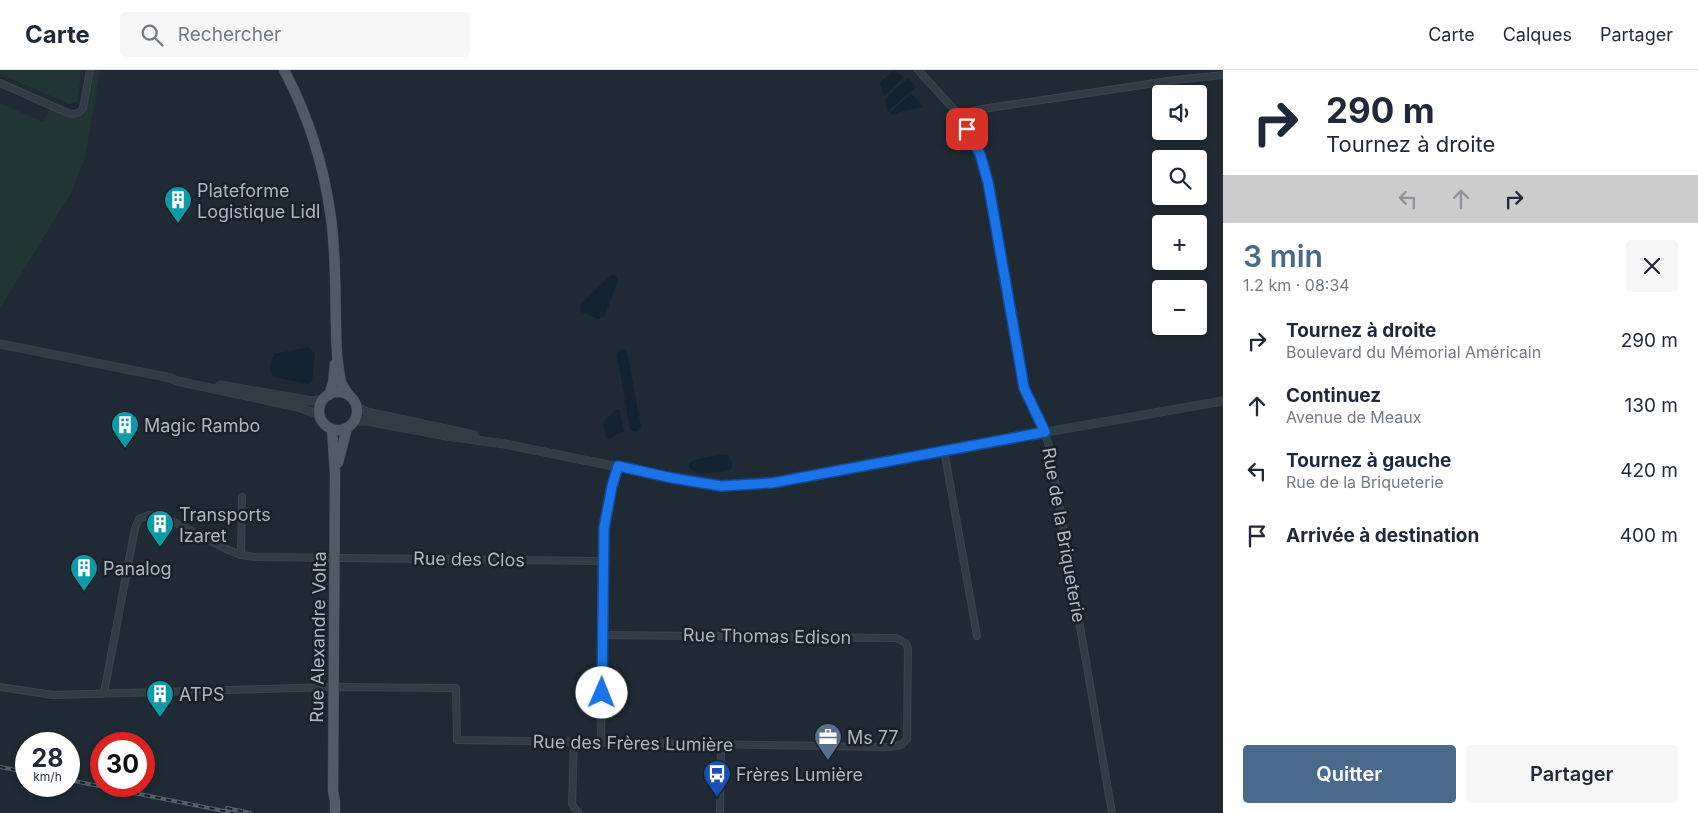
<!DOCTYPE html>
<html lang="fr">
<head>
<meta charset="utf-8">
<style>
	body { margin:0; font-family:Inter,sans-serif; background:#f6f6f7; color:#1f2937; height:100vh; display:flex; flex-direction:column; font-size:19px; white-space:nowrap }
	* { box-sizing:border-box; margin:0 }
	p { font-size:16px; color:#747a83 }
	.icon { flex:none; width:28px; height:28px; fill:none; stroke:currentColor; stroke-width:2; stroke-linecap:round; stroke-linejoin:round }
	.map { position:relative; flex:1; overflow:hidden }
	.drawer { display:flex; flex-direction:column; background:#fff; width:475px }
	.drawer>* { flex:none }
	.hud { background:#fff; color:#1f2937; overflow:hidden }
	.controls { position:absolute; left:1152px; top:15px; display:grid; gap:10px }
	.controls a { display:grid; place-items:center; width:55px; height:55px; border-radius:5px; background:#fff; box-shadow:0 2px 8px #0003; font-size:25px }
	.speed { position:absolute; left:15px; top:662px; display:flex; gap:10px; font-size:25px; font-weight:700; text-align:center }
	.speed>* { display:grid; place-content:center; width:65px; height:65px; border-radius:50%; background:#fff; box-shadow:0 2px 8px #0003; line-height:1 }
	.speed small { font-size:12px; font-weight:400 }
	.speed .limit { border:8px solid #d22; background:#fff; color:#111 }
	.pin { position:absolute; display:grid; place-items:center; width:42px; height:42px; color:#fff; margin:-21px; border-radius:10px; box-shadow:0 2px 8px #0006 }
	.me { position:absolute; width:55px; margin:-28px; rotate:1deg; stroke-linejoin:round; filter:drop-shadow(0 0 4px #0008) }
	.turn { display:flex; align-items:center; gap:18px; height:105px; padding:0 20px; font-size:22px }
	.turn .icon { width:65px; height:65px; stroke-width:2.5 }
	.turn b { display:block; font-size:35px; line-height:42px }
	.lanes { display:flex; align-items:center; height:48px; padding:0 20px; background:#0003; justify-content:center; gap:25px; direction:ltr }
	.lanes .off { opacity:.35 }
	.round { display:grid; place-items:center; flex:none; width:52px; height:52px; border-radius:5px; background:#f6f6f7 }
	.summary { display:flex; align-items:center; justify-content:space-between; height:85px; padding:0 20px }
	h1 { font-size:30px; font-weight:600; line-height:38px; color:#4a6a8c }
	.action { display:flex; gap:10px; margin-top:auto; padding:10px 20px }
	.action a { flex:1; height:58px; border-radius:5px; background:#4a6a8c; color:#fff; font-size:20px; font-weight:600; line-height:58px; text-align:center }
	.action a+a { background:#f6f6f7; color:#1f2937 }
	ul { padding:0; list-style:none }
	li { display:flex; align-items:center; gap:15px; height:65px; padding:0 20px }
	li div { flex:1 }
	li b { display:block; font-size:19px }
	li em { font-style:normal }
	header { display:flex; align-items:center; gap:30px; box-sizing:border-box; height:70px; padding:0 25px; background:#fff; border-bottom:1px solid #e0e1e3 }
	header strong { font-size:24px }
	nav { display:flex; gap:28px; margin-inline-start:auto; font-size:18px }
	.search { width:350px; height:45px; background:#f6f6f7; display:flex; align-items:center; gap:12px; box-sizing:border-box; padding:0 18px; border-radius:5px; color:#747a83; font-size:19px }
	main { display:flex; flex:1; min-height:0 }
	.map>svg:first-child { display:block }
	.green { fill:#213535 }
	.water { fill:#142330 }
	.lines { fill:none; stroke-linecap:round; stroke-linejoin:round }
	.minor-casing { stroke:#3c454e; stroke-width:8 }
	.tertiary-casing { stroke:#3c454e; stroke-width:9 }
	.primary-casing { stroke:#3c454e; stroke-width:11 }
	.minor { stroke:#323c45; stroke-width:6 }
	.tertiary { stroke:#323c45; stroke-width:8 }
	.primary { stroke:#505b65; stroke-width:10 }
	.rail-casing { stroke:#54616c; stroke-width:4 }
	.rail { stroke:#182129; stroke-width:2; stroke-dasharray:5.5; stroke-linecap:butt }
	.route-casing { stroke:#114b97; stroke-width:12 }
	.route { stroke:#1a73e8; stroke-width:9 }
	.labels { text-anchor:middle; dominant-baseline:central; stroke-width:5; stroke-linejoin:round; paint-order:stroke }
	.poi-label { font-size:18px; fill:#acb7c2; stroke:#182129; text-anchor:start }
	.street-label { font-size:18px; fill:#acb7c2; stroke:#182129 }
</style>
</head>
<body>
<header>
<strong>Carte</strong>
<div class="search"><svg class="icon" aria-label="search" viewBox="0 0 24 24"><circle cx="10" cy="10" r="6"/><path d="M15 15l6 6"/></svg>Rechercher</div>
<nav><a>Carte</a><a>Calques</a><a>Partager</a></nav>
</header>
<main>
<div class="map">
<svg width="1223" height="743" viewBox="0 0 1223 743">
	<rect width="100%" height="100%" fill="#1f2a34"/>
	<g class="green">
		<polygon points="0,0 82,0 77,32 69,34 0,4"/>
		<path d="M92,0H100L85,88L71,123L0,238V33L43,52L50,38C62,44 76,55 86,41Z"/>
	</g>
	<g class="water">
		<polygon points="895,0 903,8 884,26 880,12"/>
		<polygon points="908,8 916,17 887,42 885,29"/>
		<polygon points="911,24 923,37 902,41 895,45 889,43"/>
		<polygon points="611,205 616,206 618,210 605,246 598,249 581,242 580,238 581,234"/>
		<path d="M309,277L315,284L312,311L309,314L274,307C268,300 270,292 274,284Z"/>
		<polygon points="622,279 624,279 627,283 641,357 637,361 632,361 630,359 617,285 619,281"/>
		<polygon points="616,339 619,339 624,361 608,369 606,368 603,353"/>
		<path d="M726,384C731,386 732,392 732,397L729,401C718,402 698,407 689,397V394L693,390Z"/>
	</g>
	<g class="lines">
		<defs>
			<g id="minor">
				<path d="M918,0L960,46L980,84L988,112L1022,306C1028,331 1042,352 1049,376L1112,743"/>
				<path d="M0,13L68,43C75,45 79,44 83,38L90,0"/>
				<polyline points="960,46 976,40 1175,10 1223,5"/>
				<polyline points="944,380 977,566"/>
				<polyline points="241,485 242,427"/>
				<polyline points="0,617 53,625 333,617 456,618 457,670 889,677 901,675 907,669 908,579 906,573 896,568 603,565"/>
				<polyline points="104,623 135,458 139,449 149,445 164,447 226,479 241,485 255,487 603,491"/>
				<polyline points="574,672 572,734 578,743"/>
				<polyline points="601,672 604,458 612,415 618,396"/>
				<polyline points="720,743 721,674"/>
			</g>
			<g id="tertiary">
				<polyline points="0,274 171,308 177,311 298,337 320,345"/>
				<polyline points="220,315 312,331 324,329"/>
				<polyline points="357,337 367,342 474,365"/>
				<polyline points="354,351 367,351 447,366 505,374 672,408 721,416 772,413 944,380 1223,331"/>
			</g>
			<g id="primary">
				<path d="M284,0C309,47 324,96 331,148C336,184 335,220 336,255C336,274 337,294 341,312C343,317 346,321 349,325"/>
				<circle cx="338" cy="341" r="19"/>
				<polyline points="329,325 333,313 335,294"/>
				<polyline points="332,359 335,404 333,721 335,731 335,743"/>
				<polyline points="338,393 347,358"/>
			</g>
		</defs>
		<use href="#minor" class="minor-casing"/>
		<use href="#tertiary" class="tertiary-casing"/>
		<use href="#primary" class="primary-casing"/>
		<use href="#minor" class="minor"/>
		<use href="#tertiary" class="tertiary"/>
		<use href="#primary" class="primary"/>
		<defs>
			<g id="rail">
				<polyline points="0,697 26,702"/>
				<polyline points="69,710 234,743"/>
				<polyline points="227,738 250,743"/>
			</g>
		</defs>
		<use href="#rail" class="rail-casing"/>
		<use href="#rail" class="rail"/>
	</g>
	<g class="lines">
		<defs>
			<polyline id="route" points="602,623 604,458 612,416 618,396 672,408 721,416 772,413 1045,362 1024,318 1022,306 988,112 980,84 967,59"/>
		</defs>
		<use href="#route" class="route-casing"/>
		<use href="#route" class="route"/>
	</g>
	<defs>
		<symbol id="building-pin" viewBox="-11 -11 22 30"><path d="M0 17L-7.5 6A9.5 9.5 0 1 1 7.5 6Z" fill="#0f9aa8" stroke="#182129"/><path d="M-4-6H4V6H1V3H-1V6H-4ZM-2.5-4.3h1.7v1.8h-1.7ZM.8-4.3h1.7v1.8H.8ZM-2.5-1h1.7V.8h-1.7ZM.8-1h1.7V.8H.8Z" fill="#fff"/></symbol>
		<symbol id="office-pin" viewBox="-11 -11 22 30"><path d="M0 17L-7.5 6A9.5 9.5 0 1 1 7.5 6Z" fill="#5c6f8a" stroke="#182129"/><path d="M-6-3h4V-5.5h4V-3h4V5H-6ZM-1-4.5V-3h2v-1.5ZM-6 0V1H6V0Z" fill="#fff"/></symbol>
		<symbol id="bus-pin" viewBox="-11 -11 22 30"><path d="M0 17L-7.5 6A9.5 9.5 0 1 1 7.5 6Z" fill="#1a4fb4" stroke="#182129"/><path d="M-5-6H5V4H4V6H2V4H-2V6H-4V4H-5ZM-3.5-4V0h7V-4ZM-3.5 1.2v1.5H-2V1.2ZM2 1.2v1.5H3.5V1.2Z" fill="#fff"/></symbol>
	</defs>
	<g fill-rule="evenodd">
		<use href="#building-pin" x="162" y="114" width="32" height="43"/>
		<use href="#building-pin" x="109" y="339" width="32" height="43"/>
		<use href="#building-pin" x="144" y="438" width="32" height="43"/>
		<use href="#building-pin" x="68" y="482" width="32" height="43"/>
		<use href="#building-pin" x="144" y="608" width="32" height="43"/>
		<use href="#office-pin" x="812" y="651" width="32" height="43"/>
		<use href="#bus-pin" x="701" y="688" width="32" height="43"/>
	</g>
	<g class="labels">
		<g class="poi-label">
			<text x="197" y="120">Plateforme<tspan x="197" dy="21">Logistique Lidl</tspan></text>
			<text x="144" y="355">Magic Rambo</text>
			<text x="179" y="444">Transports<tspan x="179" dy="21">Izaret</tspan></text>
			<text x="103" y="498">Panalog</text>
			<text x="179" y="624">ATPS</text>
			<text x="847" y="667">Ms 77</text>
			<text x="736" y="704">Frères Lumière</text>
		</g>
		<g class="street-label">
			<text transform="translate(1064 465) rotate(80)">Rue de la Briqueterie</text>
			<text transform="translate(469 489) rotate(1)">Rue des Clos</text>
			<text transform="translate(767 566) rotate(1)">Rue Thomas Edison</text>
			<text transform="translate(318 567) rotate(-89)">Rue Alexandre Volta</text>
			<text transform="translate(633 673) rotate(1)">Rue des Frères Lumière</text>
		</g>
	</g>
</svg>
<div class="controls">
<a><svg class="icon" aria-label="sound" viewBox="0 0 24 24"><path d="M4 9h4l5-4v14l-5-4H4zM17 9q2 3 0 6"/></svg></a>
<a><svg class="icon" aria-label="search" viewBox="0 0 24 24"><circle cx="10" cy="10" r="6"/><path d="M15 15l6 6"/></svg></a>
<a>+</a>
<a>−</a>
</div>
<div class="speed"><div>28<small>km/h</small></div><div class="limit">30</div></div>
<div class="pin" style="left:967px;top:59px;background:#d93025"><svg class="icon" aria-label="arrive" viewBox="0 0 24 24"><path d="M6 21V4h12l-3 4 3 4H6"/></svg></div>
<svg class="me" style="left:602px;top:623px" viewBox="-20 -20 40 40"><circle r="19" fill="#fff"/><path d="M0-13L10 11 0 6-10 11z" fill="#1a73e8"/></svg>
</div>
<section class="drawer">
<div class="hud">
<div class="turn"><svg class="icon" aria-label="right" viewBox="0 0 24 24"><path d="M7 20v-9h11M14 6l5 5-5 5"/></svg><div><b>290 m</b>Tournez à droite</div></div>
<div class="lanes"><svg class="icon off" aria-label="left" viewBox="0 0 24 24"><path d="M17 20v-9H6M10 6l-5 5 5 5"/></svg><svg class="icon off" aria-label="ahead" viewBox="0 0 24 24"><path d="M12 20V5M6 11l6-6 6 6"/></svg><svg class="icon" aria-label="right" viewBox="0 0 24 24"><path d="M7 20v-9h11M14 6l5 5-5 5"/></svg></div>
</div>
<div class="summary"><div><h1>3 min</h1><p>1.2 km · 08:34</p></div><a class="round"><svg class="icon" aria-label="close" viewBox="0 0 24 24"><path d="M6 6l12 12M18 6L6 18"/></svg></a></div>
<ul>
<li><svg class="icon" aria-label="right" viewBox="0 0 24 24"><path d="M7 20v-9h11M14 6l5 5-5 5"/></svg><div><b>Tournez à droite</b><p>Boulevard du Mémorial Américain</p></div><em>290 m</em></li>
<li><svg class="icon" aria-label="ahead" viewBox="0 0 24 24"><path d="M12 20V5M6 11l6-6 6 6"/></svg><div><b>Continuez</b><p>Avenue de Meaux</p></div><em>130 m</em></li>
<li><svg class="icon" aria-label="left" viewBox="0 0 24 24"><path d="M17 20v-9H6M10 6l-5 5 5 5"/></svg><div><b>Tournez à gauche</b><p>Rue de la Briqueterie</p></div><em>420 m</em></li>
<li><svg class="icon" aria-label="arrive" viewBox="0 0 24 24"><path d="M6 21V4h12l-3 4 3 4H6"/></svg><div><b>Arrivée à destination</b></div><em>400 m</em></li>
</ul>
<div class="action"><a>Quitter</a><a>Partager</a></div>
</section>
</main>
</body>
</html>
